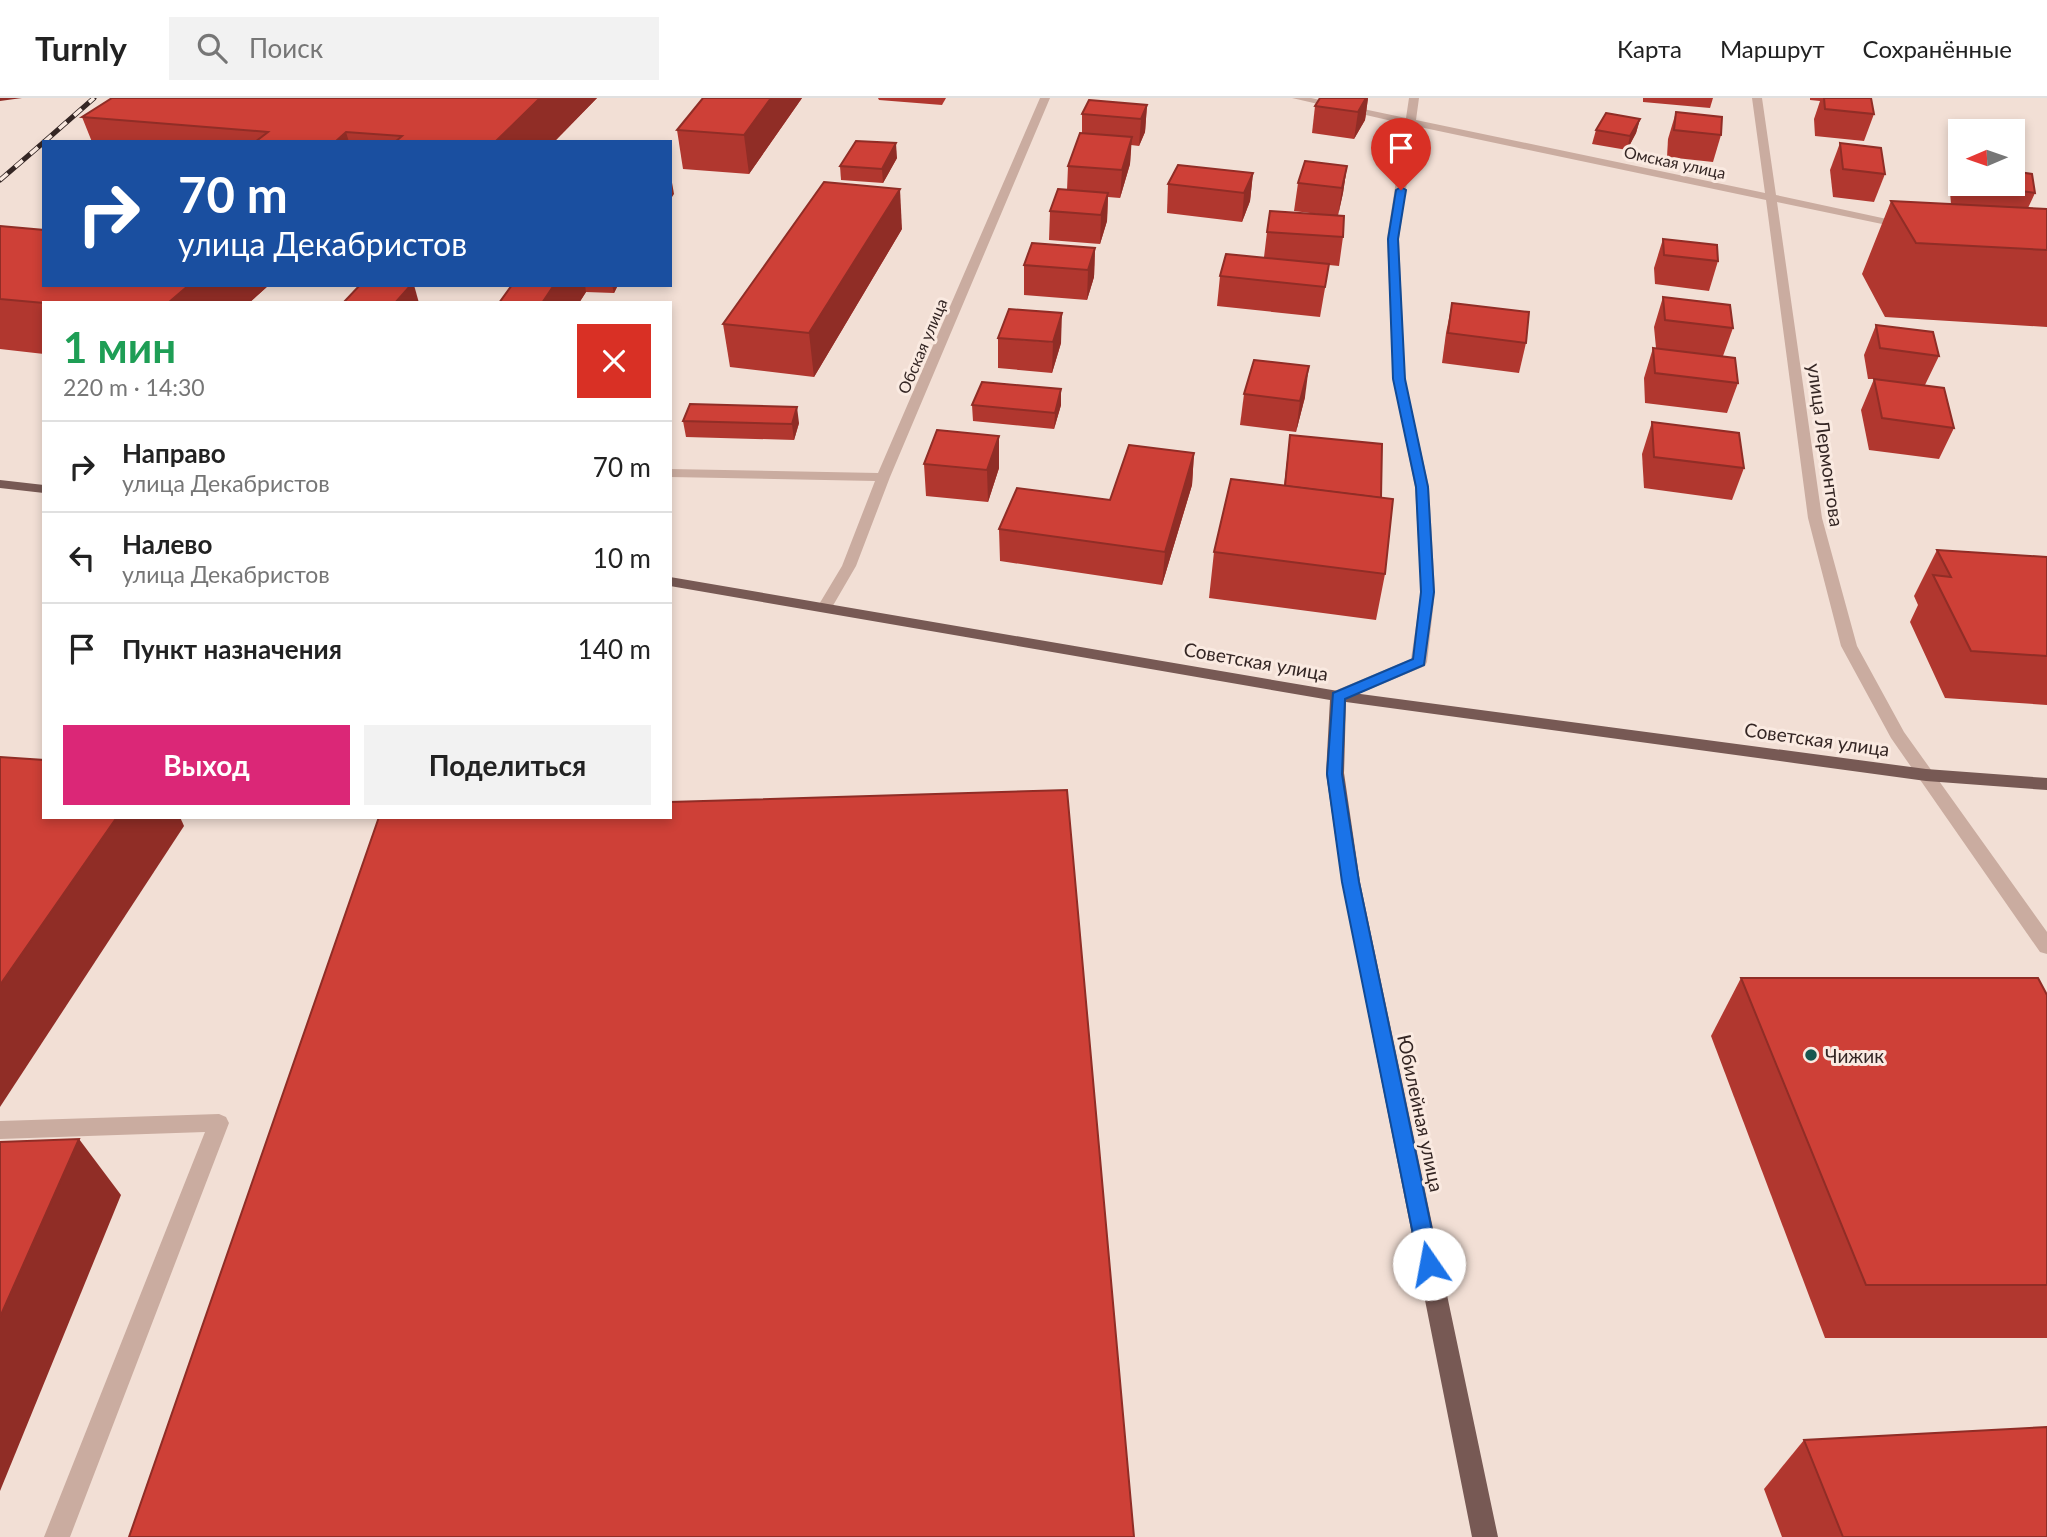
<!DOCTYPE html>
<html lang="ru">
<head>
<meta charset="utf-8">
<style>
	body { margin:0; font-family:Lato,sans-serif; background:#f2f2f2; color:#222; height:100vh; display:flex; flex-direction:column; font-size:26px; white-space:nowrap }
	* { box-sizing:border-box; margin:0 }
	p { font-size:23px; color:#767676 }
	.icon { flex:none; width:38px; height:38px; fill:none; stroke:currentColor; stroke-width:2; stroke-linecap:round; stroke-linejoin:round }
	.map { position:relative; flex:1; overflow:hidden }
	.panel { position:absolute; left:42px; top:203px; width:630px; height:518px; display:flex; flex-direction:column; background:#fff; border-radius:0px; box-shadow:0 4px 10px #0003 }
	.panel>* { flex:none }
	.hud { position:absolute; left:42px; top:42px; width:630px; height:147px; border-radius:0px; box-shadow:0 4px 10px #0003; background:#1a4fa0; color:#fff; overflow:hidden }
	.needle { width:46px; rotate:268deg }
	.controls { position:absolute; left:1948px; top:21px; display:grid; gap:14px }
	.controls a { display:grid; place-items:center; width:77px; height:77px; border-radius:0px; background:#fff; box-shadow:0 4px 10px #0003; font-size:35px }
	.pin { position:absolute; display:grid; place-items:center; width:60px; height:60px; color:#fff; margin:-72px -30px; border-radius:50% 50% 50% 0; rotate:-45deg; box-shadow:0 0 7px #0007 }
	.pin .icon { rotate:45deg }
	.me { position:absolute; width:77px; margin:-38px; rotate:348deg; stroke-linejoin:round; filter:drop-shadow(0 0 5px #0008) }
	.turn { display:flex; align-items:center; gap:24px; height:147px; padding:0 21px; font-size:32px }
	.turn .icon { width:91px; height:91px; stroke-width:2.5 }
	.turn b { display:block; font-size:49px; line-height:60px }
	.round { display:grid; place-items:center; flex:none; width:74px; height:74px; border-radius:0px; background:#f2f2f2 }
	.head { display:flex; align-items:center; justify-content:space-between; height:119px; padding:0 21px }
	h1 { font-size:42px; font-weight:700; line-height:52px; color:#1e9e55 }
	.cta { display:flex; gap:14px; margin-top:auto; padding:14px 21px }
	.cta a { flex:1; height:80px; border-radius:0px; background:#db2777; color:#fff; font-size:28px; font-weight:700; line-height:80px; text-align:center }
	.cta a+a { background:#f2f2f2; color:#222 }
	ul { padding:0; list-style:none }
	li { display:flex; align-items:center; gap:21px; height:91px; padding:0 21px; border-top:2px solid #e0e0e0 }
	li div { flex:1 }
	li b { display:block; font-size:26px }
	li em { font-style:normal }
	header { display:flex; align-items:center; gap:42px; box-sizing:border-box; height:98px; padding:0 35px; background:#fff; border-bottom:2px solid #e0e0e0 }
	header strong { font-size:33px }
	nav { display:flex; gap:38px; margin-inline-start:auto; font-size:24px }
	.search { width:490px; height:63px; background:#f2f2f2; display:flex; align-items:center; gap:18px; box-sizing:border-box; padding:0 24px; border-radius:0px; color:#767676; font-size:26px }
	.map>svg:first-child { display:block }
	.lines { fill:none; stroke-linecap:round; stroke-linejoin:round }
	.minor { fill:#caaca0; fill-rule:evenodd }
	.major { fill:#775954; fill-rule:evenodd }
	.rail-casing { stroke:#342624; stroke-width:5 }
	.rail { stroke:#faeae1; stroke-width:3.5; stroke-dasharray:10; stroke-linecap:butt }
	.wall { fill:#b1372f }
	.shaded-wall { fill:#902d26 }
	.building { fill:#ce4037; stroke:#902d26; stroke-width:2 }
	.route { fill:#1a73e8; stroke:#114b97; stroke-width:2 }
	.poi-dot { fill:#185750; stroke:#faeae1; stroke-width:2.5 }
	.labels { text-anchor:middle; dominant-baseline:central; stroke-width:6; stroke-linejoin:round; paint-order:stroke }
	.far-street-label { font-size:16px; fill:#342624; stroke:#faeae1 }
	.street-label { font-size:19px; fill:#342624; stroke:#faeae1 }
	.poi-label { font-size:19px; fill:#342624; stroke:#faeae1; text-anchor:start }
</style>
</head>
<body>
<header>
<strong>Turnly</strong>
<div class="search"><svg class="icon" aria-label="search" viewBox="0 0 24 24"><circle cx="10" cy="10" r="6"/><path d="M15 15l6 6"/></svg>Поиск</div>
<nav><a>Карта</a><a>Маршрут</a><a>Сохранённые</a></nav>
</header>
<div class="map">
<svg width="2047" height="1439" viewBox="0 0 2047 1439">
	<rect width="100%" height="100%" fill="#f2dfd5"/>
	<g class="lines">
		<g class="minor">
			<polygon points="1040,0 1050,0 890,379 856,468 831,511 821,511 818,508 842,468 875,383 670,379 670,371 878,375"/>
			<polygon points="1292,0 1311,0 1406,20 1409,0 1419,0 1416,22 1765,95 1752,0 1762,0 1776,97 1910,126 1910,130 1906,131 1777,104 1822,420 1857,548 1904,634 2047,834 2047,856 2040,854 1891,640 1841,548 1808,420 1766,102 1415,28 1399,140 1405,281 1429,389 1435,494 1427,564 1425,568 1344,602 1332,602 1330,598 1332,594 1411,561 1421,494 1415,389 1393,281 1387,140 1405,26"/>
			<polygon points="219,1016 226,1019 229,1025 70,1439 44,1439 205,1034 0,1041 0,1023"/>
		</g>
		<g class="major">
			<polygon points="0,382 44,387 44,395 0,390"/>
			<polygon points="670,479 1338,593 1926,671 2047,680 2047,692 1926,683 1346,604 1344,675 1360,784 1498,1439 1472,1439 1342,784 1326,675 1330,602 670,488"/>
		</g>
		<defs>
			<g id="rail">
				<polyline points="44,44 94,0"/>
				<polyline points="0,82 44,44"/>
			</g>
		</defs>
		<use href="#rail" class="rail-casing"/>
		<use href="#rail" class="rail"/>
	</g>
	<g class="wall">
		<polygon points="597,0 554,44 92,44 82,19"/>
		<polygon points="802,0 749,76 683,71 677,32"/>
		<polygon points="878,0 946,0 942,7 879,2"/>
		<polygon points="1368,0 1365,22 1354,41 1312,35 1315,8"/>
		<polygon points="1643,0 1713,0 1710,10 1643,4"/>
		<polygon points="1810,0 1871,0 1874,16 1864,43 1815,38 1814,21 1820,3 1810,2"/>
		<polygon points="1147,7 1145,34 1139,48 1131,47 1130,66 1120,100 1108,99 1107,123 1100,146 1049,142 1050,113 1067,92 1068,68 1082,35 1082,16"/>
		<polygon points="1676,14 1721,37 1713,64 1667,59 1668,41"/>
		<polygon points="1640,21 1636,35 1627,52 1592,46 1596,32"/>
		<polygon points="1840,45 1885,76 1874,104 1833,99 1830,72"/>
		<polygon points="897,60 883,85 841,82 840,68"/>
		<polygon points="1347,68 1343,95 1338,117 1343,139 1339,168 1329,167 1320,219 1217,208 1220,178 1264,159 1267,134 1326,117 1294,113 1298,85"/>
		<polygon points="1960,70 1960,86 2012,86 2035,95 2028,110 2047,111 2047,229 1885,219 1862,176 1891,103 1951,106 1950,94"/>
		<polygon points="1253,75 1250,103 1242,124 1167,115 1168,86"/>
		<polygon points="0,128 44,187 269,187 249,205 44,205 44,256 0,251"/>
		<polygon points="902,131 814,279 730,269 723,226"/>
		<polygon points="1663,141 1718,163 1709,193 1655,186 1654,170"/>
		<polygon points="1095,150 1094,179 1087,202 1024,197 1024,167"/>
		<polygon points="512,187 618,187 614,195 586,194 579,205 499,205"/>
		<polygon points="1663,199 1733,230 1723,258 1738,285 1727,315 1645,305 1644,280 1653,250 1656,250 1654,229"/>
		<polygon points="1452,205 1526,245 1519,275 1442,265 1446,235"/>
		<polygon points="1876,227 1939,258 1925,287 1954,330 1939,361 1869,352 1861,312 1874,281 1868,281 1864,257"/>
		<polygon points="998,240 1061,245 1052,275 998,270"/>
		<polygon points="1061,291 1061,307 1054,331 973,323 972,307"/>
		<polygon points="1244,296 1305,299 1296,334 1240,327"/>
		<polygon points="683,323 799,325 794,342 686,339"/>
		<polygon points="1652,324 1744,370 1732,402 1644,390 1642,356"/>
		<polygon points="1290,337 1381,400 1385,476 1376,522 1209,500 1214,454 1284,388"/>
		<polygon points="1194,355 1192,387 1162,487 1000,463 999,431 1110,402"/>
		<polygon points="924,366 999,370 988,404 926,398"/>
		<polygon points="1937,452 2047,459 2047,607 1945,600 1910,524 1918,507 1914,498"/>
		<polygon points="1741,880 2047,897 2047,1240 1825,1240 1711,938"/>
		<polygon points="1804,1342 2047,1439 1782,1439 1764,1391"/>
	</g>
	<g class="shaded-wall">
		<polygon points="0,0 22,0 0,3"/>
		<polygon points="540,0 597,0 554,44 495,44"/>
		<polygon points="771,0 802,0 749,76 744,37"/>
		<polygon points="1366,0 1368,0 1365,22 1354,41 1358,14"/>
		<polygon points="1147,7 1145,34 1139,48 1141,21"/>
		<polygon points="1640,21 1636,35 1627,52 1630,38"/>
		<polygon points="346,34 349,44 335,44"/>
		<polygon points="1132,39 1130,66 1120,100 1122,72"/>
		<polygon points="896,45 897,60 883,85 882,71"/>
		<polygon points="1347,68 1343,95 1338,118 1342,90"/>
		<polygon points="670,73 674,96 670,102"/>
		<polygon points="1253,75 1250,103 1242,124 1244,95"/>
		<polygon points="900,91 902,131 814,279 809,235"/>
		<polygon points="1108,95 1107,123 1100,146 1101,117"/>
		<polygon points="1095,150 1094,179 1087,202 1088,172"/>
		<polygon points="189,187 269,187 249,205 168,205"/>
		<polygon points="411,187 414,187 419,205 395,205"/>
		<polygon points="554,187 585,187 586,194 579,205 542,205"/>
		<polygon points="612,187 618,187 614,195"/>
		<polygon points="1062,215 1061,245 1052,275 1053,244"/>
		<polygon points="1309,268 1305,299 1296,334 1300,303"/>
		<polygon points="1061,291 1061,307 1054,331 1055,315"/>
		<polygon points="797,309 799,325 794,342 792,326"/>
		<polygon points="999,338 999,370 988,404 987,372"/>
		<polygon points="1194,355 1192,387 1162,487 1165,454"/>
		<polygon points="117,719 180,719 184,728 0,1009 0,887"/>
		<polygon points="79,1041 121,1097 0,1393 0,1219"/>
	</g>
	<g class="building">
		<polygon points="112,0 540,0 495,44 395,44 402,38 346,34 335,44 255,44 268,34 82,19"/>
		<polygon points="703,0 771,0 744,37 677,32"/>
		<polygon points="1320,0 1366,0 1358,14 1315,8"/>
		<polygon points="1824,0 1871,0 1874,16 1825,11"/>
		<polygon points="1089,2 1147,7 1141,21 1082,16"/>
		<polygon points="1676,14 1722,19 1721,37 1674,32"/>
		<polygon points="1606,15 1640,21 1630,38 1596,32"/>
		<polygon points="1080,35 1132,39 1122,72 1068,68"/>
		<polygon points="856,43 896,45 882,71 840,68"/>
		<polygon points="1840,45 1881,50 1885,76 1843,71"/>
		<polygon points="1305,63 1347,68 1342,90 1298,85"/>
		<polygon points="1178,67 1253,75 1244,95 1168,86"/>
		<polygon points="2012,73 2032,76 2035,95 1969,86 2012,86"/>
		<polygon points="824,84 900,91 809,235 723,226"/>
		<polygon points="1058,91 1108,95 1101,117 1050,113"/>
		<polygon points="1891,103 2047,111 2047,152 1916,145"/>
		<polygon points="1270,113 1344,118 1343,139 1267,134"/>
		<polygon points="0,128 44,132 44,187 189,187 168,205 44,205 0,201"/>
		<polygon points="1663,141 1717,147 1718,163 1664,157"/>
		<polygon points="1032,145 1095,150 1088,172 1024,167"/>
		<polygon points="1226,156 1329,166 1325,189 1220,178"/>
		<polygon points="360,187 411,187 395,205 343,205"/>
		<polygon points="512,187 554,187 542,205 499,205"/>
		<polygon points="1663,199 1730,207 1733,230 1665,222"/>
		<polygon points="1452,205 1529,214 1526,245 1448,235"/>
		<polygon points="1009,211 1062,215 1053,244 998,240"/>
		<polygon points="1876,227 1933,234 1939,258 1880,250"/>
		<polygon points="1653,250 1735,260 1738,285 1655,275"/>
		<polygon points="1254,262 1309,268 1300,303 1244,296"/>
		<polygon points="1874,281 1944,290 1954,330 1882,320"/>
		<polygon points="982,284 1061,291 1055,315 972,307"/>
		<polygon points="690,306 797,309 792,326 683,323"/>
		<polygon points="1652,324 1739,335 1744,370 1654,359"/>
		<polygon points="937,332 999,338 987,372 924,366"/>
		<polygon points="1290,337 1382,346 1381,400 1285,388"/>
		<polygon points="1129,347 1194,355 1165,454 999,431 1017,390 1110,402"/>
		<polygon points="1231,381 1393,401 1385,476 1214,454"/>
		<polygon points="1937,452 2047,459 2047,558 1971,553 1933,477 1951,479"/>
		<polygon points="0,659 44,662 44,719 117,719 0,887"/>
		<polygon points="1067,692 1134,1439 129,1439 379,719 670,719 670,704"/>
		<polygon points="1741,880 2038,880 2047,897 2047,1187 1866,1187"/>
		<polygon points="79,1041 0,1219 0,1044"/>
		<polygon points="2047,1329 2047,1439 1843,1439 1804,1342"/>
	</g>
	<polygon class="route" points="1401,89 1406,92 1398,141 1405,281 1428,389 1434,494 1424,567 1345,601 1342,676 1359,784 1439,1166 1436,1173 1429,1175 1422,1173 1419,1166 1342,784 1327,676 1333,595 1413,561 1421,494 1416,389 1393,281 1388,141 1396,92"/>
	<circle class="poi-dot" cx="1811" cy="957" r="7"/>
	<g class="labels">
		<g class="far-street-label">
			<text transform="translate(1675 64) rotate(12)">Омская улица</text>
			<text transform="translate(922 248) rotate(-67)">Обская улица</text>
		</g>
		<g class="street-label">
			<text transform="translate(1826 347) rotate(82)">улица Лермонтова</text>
			<text transform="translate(1256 563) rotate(10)">Советская улица</text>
			<text transform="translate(1817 641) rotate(8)">Советская улица</text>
			<text transform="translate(1421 1015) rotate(78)">Юбилейная улица</text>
		</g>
		<g class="poi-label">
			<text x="1825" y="957">Чижик</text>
		</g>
	</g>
</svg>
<div class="controls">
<a><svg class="needle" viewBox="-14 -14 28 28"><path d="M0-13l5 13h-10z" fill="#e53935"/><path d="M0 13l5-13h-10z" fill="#767676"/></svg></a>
</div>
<div class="pin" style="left:1401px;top:92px;background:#d93025"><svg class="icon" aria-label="arrive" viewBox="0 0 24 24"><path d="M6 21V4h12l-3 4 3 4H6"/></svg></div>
<svg class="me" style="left:1429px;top:1166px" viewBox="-20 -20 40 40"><circle r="19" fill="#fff"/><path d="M0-13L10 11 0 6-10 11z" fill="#1a73e8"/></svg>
<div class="hud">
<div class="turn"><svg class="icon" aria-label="right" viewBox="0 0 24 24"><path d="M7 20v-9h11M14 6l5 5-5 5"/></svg><div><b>70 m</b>улица Декабристов</div></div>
</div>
<section class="panel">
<div class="head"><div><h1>1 мин</h1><p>220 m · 14:30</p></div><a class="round" style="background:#d93025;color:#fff"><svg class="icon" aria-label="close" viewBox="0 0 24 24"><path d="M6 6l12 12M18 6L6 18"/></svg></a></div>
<ul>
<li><svg class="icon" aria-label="right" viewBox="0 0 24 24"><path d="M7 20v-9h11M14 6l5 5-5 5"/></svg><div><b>Направо</b><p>улица Декабристов</p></div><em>70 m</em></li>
<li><svg class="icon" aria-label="left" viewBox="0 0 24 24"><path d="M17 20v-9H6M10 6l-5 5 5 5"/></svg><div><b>Налево</b><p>улица Декабристов</p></div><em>10 m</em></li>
<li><svg class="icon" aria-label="arrive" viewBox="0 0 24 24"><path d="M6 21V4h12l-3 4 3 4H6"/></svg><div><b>Пункт назначения</b></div><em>140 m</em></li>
</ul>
<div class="cta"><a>Выход</a><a>Поделиться</a></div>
</section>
</div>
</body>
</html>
